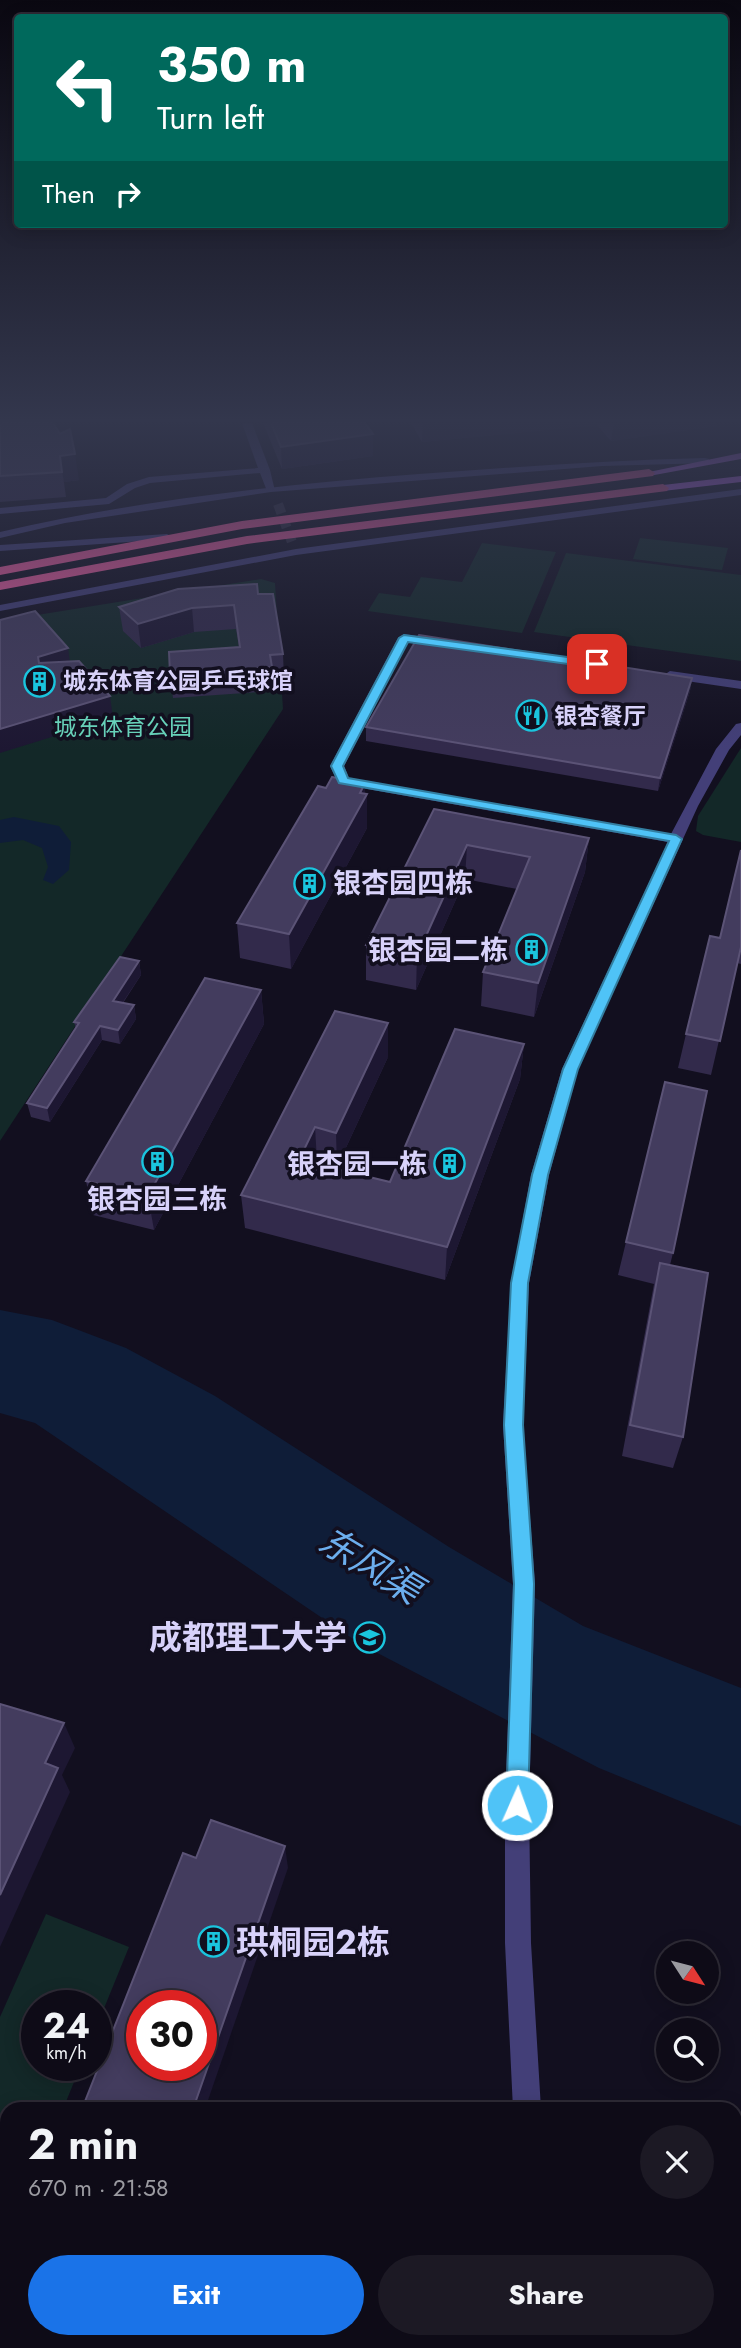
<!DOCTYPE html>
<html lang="en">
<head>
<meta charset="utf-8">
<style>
	body { margin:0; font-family:Jost,"Noto Sans SC",sans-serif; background:#1c1924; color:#f1f3f6; height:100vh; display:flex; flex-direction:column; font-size:26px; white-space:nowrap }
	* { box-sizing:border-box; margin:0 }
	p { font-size:23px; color:#9b9ba1 }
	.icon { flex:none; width:38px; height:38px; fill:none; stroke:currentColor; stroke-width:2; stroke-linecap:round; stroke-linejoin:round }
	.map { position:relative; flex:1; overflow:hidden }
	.details { position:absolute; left:0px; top:2102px; width:742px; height:247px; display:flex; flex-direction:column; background:#0e0b17; border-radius:21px 21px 0 0; box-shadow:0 4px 18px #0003,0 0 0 2px #2e2b36 }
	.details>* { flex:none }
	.banner { position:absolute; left:14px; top:14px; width:714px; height:214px; border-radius:7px; box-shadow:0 4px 18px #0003,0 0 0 2px #2e2b36; background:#00695c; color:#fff; overflow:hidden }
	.needle { width:46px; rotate:126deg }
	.fabs { position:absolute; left:656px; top:1941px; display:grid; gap:14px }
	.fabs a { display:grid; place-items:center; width:63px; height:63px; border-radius:50%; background:#0e0b17; box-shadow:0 4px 18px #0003,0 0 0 2px #2e2b36; font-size:35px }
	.speed { position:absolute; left:21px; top:1990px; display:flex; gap:14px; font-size:35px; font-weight:700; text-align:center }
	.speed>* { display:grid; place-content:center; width:91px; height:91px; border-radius:50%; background:#0e0b17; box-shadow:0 4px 18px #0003,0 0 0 2px #2e2b36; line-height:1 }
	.speed small { font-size:18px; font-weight:400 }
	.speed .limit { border:10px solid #d22; background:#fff; color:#111 }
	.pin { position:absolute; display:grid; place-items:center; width:60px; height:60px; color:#fff; margin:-30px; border-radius:14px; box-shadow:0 4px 10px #0006 }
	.me { position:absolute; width:77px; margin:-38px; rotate:2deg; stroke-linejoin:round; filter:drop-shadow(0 0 5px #0008) }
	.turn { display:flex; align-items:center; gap:24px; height:147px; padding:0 28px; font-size:32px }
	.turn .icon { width:91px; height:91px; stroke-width:2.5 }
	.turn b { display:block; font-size:49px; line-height:60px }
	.then { display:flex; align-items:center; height:66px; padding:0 28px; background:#0003; gap:14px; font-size:26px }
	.round { display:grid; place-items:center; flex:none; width:74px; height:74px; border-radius:37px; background:#1c1924 }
	.headline { display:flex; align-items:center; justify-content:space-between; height:119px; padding:0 28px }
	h1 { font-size:42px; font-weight:700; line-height:52px }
	.cta { display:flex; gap:14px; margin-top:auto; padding:14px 28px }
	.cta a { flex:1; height:80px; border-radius:42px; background:#1a73e8; color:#fff; font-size:28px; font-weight:700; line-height:80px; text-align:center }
	.cta a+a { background:#1c1924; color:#f1f3f6 }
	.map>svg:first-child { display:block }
	.green { fill:#132828 }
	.water { fill:#0f1d38 }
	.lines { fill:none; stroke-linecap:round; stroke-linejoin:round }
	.tertiary-tunnel { stroke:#302c40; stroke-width:10; stroke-dasharray:10 5; stroke-linecap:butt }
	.minor { fill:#433f78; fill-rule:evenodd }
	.tertiary { fill:#433f78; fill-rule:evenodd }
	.primary { fill:#be65ed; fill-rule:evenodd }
	.motorway { fill:#ec5b9d; fill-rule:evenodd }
	.wall { fill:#322a4b }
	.shaded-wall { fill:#1d1732 }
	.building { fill:#433c5e; stroke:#5b5376; stroke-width:2; fill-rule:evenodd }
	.route { fill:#4fc3f7; stroke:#337fa1; stroke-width:2 }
	.labels { text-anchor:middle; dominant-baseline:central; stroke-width:7; stroke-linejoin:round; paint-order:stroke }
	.far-poi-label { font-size:23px; font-weight:bold; fill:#d8d2fa; stroke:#120f1f; text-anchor:start }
	.far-park-label { font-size:23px; fill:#67d1b9; stroke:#120f1f }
	.poi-label { font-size:28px; font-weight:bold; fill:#d8d2fa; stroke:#120f1f; text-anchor:end }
	.near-poi-label { font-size:33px; font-weight:bold; fill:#d8d2fa; stroke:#120f1f; text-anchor:end }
	.near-water-label { font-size:37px; font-style:italic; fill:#6caeee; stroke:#120f1f }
</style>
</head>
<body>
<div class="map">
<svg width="741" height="2348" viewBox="0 0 741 2348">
	<rect width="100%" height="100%" fill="#120f1f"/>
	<g class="green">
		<polygon points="640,538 728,548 722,570 633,559"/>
		<polygon points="482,543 556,552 522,633 368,611 379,593 410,597 421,577 462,582"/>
		<polygon points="566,553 741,575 741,661 534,632"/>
		<polygon points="261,579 275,583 283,709 0,1141 0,625 37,615"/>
		<polygon points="741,748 741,842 703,835 696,831 698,816"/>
		<polygon points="46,1914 129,1947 96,2028 96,2006 37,2006 37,2065 81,2065 63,2109 7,2109 7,2245 0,2262 0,2017"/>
	</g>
	<g class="water">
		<polygon points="14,817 59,826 71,842 69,870 53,884 43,880 48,867 42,848 23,840 0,843 0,820"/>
		<polygon points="0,1310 52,1320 126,1348 215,1396 449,1547 583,1626 741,1688 741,1826 599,1768 362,1645 35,1423 0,1413"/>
	</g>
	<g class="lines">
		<polyline class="tertiary-tunnel" points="278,504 293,545"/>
		<g class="minor">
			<polygon points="242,423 252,423 270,470 275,491 267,491 260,473 150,483 135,488 109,504 0,514 0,508 106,498 127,484 149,477 258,468"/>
			<polygon points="404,634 437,639 443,643 437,647 408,642 344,766 349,778 671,834 716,749 736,724 741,723 741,735 729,750 698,806 578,1069 549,1175 529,1283 523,1425 535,1584 529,1805 531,1943 541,2109 513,2109 505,1943 505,1805 513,1584 503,1425 511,1283 531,1175 562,1069 668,842 339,784 330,766 398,638"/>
			<polygon points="670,671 741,681 741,689 666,678 664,675"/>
			<polygon points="525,2342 555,2342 556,2348 526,2348"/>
		</g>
		<g class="tertiary">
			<path d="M705,458L709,459V463L602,466L271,492L65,523L0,538V532C138,500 278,485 419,474C515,467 609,460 705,458Z"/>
			<polygon points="741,489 741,495 296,555 0,611 0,605 296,549"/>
			<polygon points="167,534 172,537 171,539 0,551 0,545"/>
		</g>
		<g class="primary">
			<polygon points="741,453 741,459 649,476 644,473"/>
			<polygon points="741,476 741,482 663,491 658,488 663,485"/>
		</g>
		<g class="motorway">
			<polygon points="649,469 655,473 653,476 242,529 0,575 0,567 242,521"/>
			<polygon points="663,484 669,488 667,491 247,544 0,590 0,582 247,536"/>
		</g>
	</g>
	<g class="wall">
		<polygon points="0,423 79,480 64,482 66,497 0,502"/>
		<polygon points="263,423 365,423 373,456 282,469"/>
		<polygon points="411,423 717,423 716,426 611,441 597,425 422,442"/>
		<polygon points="258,594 283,654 284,679 272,680 273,691 173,698 170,674 239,647 236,629 194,632 141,648 123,631 119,607"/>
		<polygon points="692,678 690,691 658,791 366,741 366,727"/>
		<polygon points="365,793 367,794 367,828 291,969 240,958 237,923"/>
		<polygon points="434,809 589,838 585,872 534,1017 481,1006 483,972 517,889 465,879 416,990 366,980 366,945"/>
		<polygon points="741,850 741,964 737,963 711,1075 678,1068 686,1034 720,938"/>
		<polygon points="139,961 141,975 123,1003 134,1005 136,1019 120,1044 102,1040 50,1122 31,1117 27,1103 76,1029 74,1022"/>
		<polygon points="261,990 264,1024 154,1230 93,1215 86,1181"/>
		<polygon points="524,1044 520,1079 445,1280 245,1228 241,1195 388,1057 337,1167 317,1161 315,1164 390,1182"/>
		<polygon points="626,1242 673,1253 670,1265 683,1437 673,1468 622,1456 654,1284 618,1275"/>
	</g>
	<g class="shaded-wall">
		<polygon points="423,423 597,423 597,425 422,442"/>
		<polygon points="614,423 717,423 716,426 611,441"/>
		<polygon points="373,434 373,456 282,469 281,447"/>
		<polygon points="75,454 79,480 64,482 66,497 60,456"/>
		<polygon points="192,608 194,632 141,648 138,624"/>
		<polygon points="68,648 71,670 42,679 38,657"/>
		<polygon points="692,678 690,691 658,791 660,778"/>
		<polygon points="110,696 113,718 0,753 0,729"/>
		<polygon points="365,783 365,798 367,794 367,828 291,969 289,934"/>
		<polygon points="589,838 585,872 534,1017 538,983"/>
		<polygon points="467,845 465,879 416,990 417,956"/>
		<polygon points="139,961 141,975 115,1014 113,1001"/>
		<polygon points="261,990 264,1024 154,1230 148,1196"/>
		<polygon points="134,1005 136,1019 120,1044 118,1030"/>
		<polygon points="388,1023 388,1057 337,1167 336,1133"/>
		<polygon points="100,1026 102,1040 50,1122 47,1108"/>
		<polygon points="524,1044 520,1079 445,1280 447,1247"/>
		<polygon points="315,1127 317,1161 301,1194 299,1160"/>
		<polygon points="64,1723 75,1748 62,1775 70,1792 0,1947 0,1895 45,1763"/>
		<polygon points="285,1846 288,1868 205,2109 193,2109"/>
		<polygon points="112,2342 125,2342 122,2348 109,2348"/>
	</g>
	<g class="building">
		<polygon points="0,423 53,423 60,434 70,429 75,454 60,456 62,472 0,476"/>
		<polygon points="271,423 365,423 373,434 281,447"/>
		<polygon points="257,584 258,594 273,594 283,654 270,655 272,667 170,674 169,652 240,647 234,605 192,608 138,624 119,607 178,589"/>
		<polygon points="35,611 68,648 38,657 39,663 79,661 110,696 0,729 0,620"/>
		<polygon points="419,635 692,678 660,778 366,727"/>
		<polygon points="332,777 365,783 360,793 367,794 289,934 237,923 318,786 326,788"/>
		<polygon points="434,809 589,838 538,983 483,972 530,857 467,845 417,956 366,945"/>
		<polygon points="741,850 741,947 720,1041 686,1034 710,936 720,938"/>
		<polygon points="120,957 139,961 113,1001 134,1005 118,1030 100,1026 47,1108 27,1103 79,1023 74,1022"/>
		<polygon points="205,978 261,990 148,1196 86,1181"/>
		<polygon points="335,1011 388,1023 336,1133 315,1127 299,1160 390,1182 455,1029 524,1044 447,1247 241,1195"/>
		<polygon points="665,1082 707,1091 673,1253 626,1242"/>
		<polygon points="660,1263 708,1273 683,1437 630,1425"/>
		<polygon points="0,1704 64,1723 45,1763 58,1768 0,1895"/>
		<path d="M211,1820L285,1846L193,2109H82L183,1853L196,1858ZM142,2006H201V2065H142Z"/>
		<polygon points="7,2300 7,2342 112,2342 109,2348 0,2348 0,2318"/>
		<polygon points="280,2342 404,2342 403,2348 279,2348"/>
	</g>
	<linearGradient id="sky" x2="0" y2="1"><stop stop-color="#0a0811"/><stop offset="0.56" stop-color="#33374d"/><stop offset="1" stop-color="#33374d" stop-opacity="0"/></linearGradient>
	<rect width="741" height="751" fill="url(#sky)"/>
	<polygon class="route" points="404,635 597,661 603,664 597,668 408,642 343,766 348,778 676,835 682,839 578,1069 548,1175 528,1283 523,1425 534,1584 528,1805 525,1813 517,1816 510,1813 506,1805 514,1584 504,1425 511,1283 532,1175 563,1069 669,841 339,783 331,766 399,638"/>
	<defs>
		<symbol id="building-ring" viewBox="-11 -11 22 22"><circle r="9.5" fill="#120f1f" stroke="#1ac5de" stroke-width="1.5"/><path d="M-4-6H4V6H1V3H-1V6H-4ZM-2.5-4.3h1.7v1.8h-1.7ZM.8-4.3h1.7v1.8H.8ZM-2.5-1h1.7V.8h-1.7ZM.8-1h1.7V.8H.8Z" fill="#1ac5de"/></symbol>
		<symbol id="restaurant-ring" viewBox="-11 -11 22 22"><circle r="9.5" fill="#120f1f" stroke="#1ac5de" stroke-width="1.5"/><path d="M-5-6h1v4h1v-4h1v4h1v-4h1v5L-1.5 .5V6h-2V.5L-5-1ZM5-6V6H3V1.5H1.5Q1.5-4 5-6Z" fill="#1ac5de"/></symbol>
		<symbol id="university-ring" viewBox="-11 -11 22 22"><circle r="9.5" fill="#120f1f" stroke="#1ac5de" stroke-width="1.5"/><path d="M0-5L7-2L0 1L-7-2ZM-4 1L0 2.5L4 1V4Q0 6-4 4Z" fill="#1ac5de"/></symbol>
	</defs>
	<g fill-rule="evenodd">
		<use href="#building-ring" x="22" y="664" width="35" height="35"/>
		<use href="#restaurant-ring" x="514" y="698" width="35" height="35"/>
		<use href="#building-ring" x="292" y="866" width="35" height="35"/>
		<use href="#building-ring" x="514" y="932" width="35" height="35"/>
		<use href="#building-ring" x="140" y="1144" width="35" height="35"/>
		<use href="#building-ring" x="432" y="1146" width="35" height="35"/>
		<use href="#university-ring" x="352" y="1620" width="35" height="35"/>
		<use href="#building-ring" x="196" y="1924" width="35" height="35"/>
	</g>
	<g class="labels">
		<g class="far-poi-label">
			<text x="63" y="681">城东体育公园乒乓球馆</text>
			<text x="554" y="716">银杏餐厅</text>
		</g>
		<g class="far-park-label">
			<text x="123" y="727">城东体育公园</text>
		</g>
		<g class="poi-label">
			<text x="333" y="883" text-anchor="start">银杏园四栋</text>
			<text x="508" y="950">银杏园二栋</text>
			<text x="427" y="1164">银杏园一栋</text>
			<text x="157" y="1199" text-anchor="middle">银杏园三栋</text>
		</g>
		<g class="near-poi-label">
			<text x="347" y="1637">成都理工大学</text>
			<text x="236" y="1942" text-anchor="start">珙桐园2栋</text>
		</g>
		<g class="near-water-label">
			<text transform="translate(370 1565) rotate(31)">东风渠</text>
		</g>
	</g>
</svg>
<div class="fabs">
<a><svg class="needle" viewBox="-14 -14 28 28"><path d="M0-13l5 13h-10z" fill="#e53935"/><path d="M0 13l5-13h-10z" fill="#9b9ba1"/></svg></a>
<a><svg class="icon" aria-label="search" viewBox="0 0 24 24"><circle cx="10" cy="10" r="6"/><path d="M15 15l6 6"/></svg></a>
</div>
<div class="speed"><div>24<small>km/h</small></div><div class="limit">30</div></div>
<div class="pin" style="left:597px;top:664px;background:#d93025"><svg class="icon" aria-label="arrive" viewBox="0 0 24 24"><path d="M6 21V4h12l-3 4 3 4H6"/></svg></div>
<svg class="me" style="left:517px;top:1805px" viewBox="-20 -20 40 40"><circle r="17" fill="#4fc3f7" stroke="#fff" stroke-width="3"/><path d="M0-11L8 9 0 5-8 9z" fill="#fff"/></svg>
<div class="banner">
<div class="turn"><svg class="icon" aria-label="left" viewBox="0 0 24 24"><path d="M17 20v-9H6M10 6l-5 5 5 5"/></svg><div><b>350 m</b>Turn left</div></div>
<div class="then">Then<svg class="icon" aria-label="right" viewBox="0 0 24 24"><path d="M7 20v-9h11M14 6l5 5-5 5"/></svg></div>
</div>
<section class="details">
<div class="headline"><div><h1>2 min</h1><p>670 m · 21:58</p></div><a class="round"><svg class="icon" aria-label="close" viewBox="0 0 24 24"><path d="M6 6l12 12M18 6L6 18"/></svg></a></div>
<div class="cta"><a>Exit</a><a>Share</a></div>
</section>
</div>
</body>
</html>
